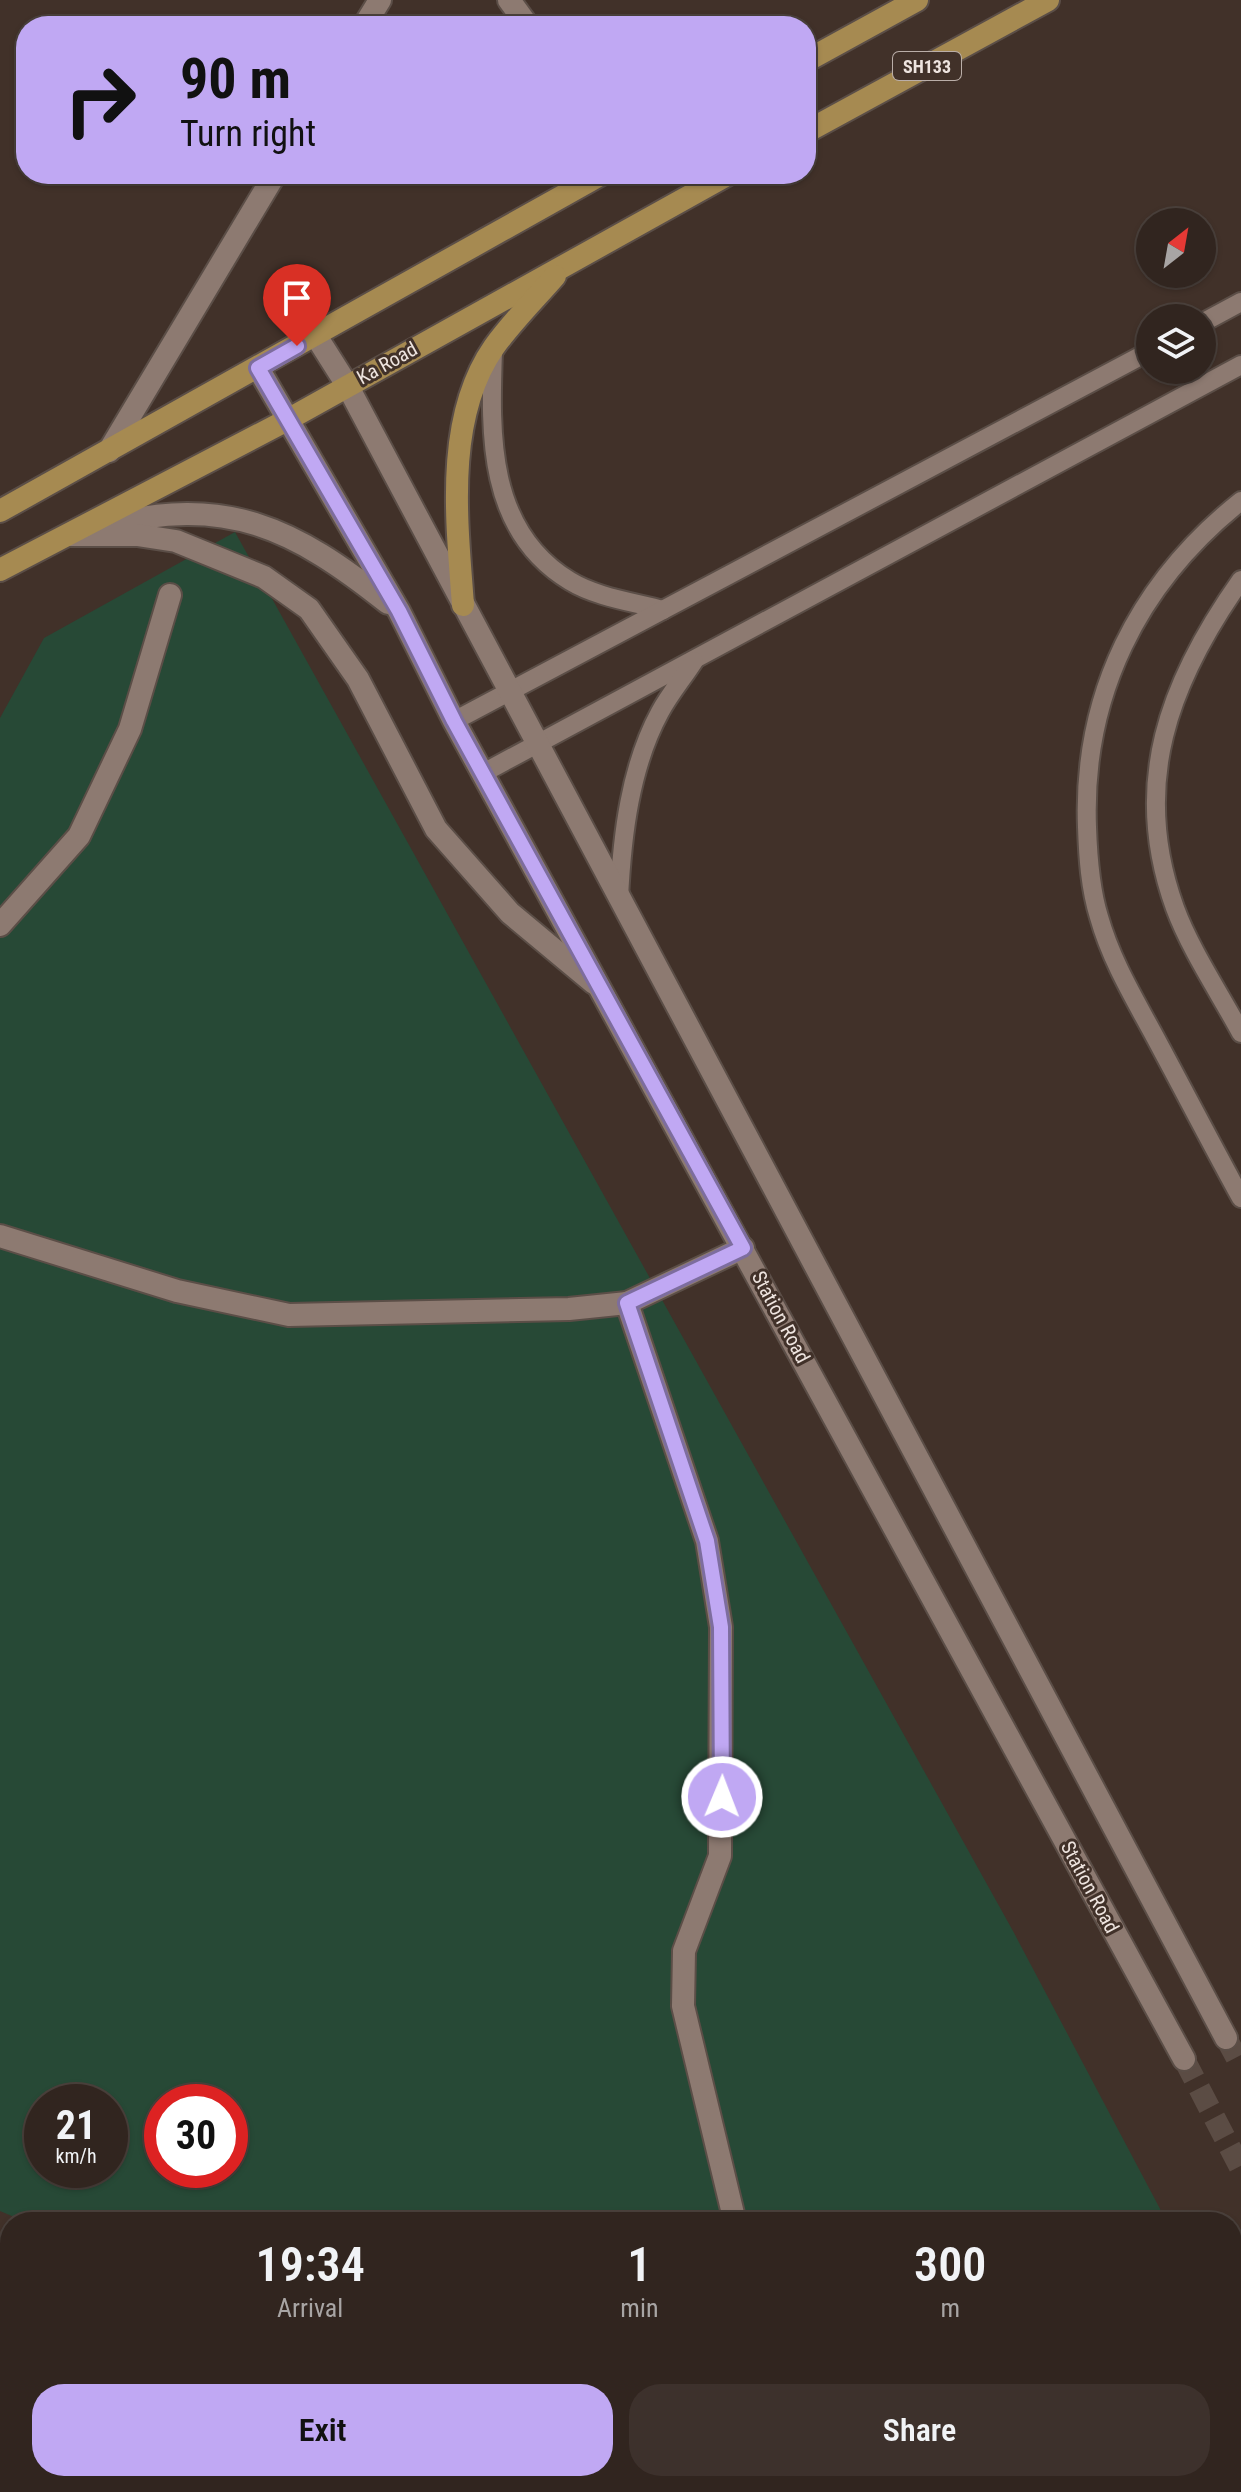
<!DOCTYPE html>
<html lang="en">
<head>
<meta charset="utf-8">
<style>
	body { margin:0; font-family:"Roboto Condensed",sans-serif; background:#3d312c; color:#f1f3f6; height:100vh; display:flex; flex-direction:column; font-size:30px; white-space:nowrap }
	* { box-sizing:border-box; margin:0 }
	p { font-size:26px; color:#a8a5a4 }
	.icon { flex:none; width:44px; height:44px; fill:none; stroke:currentColor; stroke-width:2; stroke-linecap:round; stroke-linejoin:round }
	.map { position:relative; flex:1; overflow:hidden }
	.drawer { position:absolute; left:0px; top:2212px; width:1242px; height:280px; display:flex; flex-direction:column; background:#31251f; border-radius:32px 32px 0 0; box-shadow:0 2px 6px #0004,0 0 0 2px #4c423d }
	.drawer>* { flex:none }
	.guide { position:absolute; left:16px; top:16px; width:800px; height:168px; border-radius:32px; box-shadow:0 2px 6px #0004,0 0 0 2px #4c423d; background:#c0a8f3; color:#111; overflow:hidden }
	.needle { width:52px; rotate:31deg }
	.controls { position:absolute; left:1136px; top:208px; display:grid; gap:16px }
	.controls a { display:grid; place-items:center; width:80px; height:80px; border-radius:50%; background:#31251f; box-shadow:0 2px 6px #0004,0 0 0 2px #4c423d; font-size:40px }
	.speed { position:absolute; left:24px; top:2084px; display:flex; gap:16px; font-size:40px; font-weight:700; text-align:center }
	.speed>* { display:grid; place-content:center; width:104px; height:104px; border-radius:50%; background:#31251f; box-shadow:0 2px 6px #0004,0 0 0 2px #4c423d; line-height:1 }
	.speed small { font-size:20px; font-weight:400 }
	.speed .limit { border:12px solid #d22; background:#fff; color:#111 }
	.pin { position:absolute; display:grid; place-items:center; width:68px; height:68px; color:#fff; margin:-82px -34px; border-radius:50% 50% 50% 0; rotate:-45deg; box-shadow:0 0 8px #0007 }
	.pin .icon { rotate:45deg }
	.me { position:absolute; width:88px; margin:-44px; rotate:1deg; stroke-linejoin:round; filter:drop-shadow(0 0 6px #0008) }
	.turn { display:flex; align-items:center; gap:28px; height:168px; padding:0 32px; font-size:36px }
	.turn .icon { width:104px; height:104px; stroke-width:2.5 }
	.turn b { display:block; font-size:56px; line-height:68px }
	.eta { display:flex; justify-content:space-evenly; align-items:center; height:136px; text-align:center }
	.eta b { font-size:48px; font-weight:600; line-height:56px }
	.cta { display:flex; gap:16px; margin-top:auto; padding:16px 32px }
	.cta a { flex:1; height:92px; border-radius:32px; background:#c0a8f3; color:#111; font-size:32px; font-weight:600; line-height:92px; text-align:center }
	.cta a+a { background:#3d312c; color:#f1f3f6 }
	.map>svg:first-child { display:block }
	.green { fill:#274936; fill-rule:evenodd }
	.lines { fill:none; stroke-linecap:round; stroke-linejoin:round }
	.tertiary-tunnel { stroke:#5b4c44; stroke-width:22; stroke-dasharray:22 11; stroke-linecap:butt }
	.service-casing { stroke:#5b4e47; stroke-width:22 }
	.minor-casing { stroke:#5b4e47; stroke-width:26 }
	.tertiary-casing { stroke:#5b4e47; stroke-width:26 }
	.primary-casing { stroke:#5b4e47; stroke-width:26 }
	.service { stroke:#8d7a71; stroke-width:18 }
	.minor { stroke:#8d7a71; stroke-width:22 }
	.tertiary { stroke:#8d7a71; stroke-width:22 }
	.primary { stroke:#a68a51; stroke-width:22 }
	.rail-casing { stroke:#d6ccc6; stroke-width:9 }
	.rail { stroke:#413129; stroke-width:6; stroke-dasharray:18; stroke-linecap:butt }
	.route-casing { stroke:#7d6d9e; stroke-width:20 }
	.route { stroke:#c0a8f3; stroke-width:14 }
	.labels { text-anchor:middle; dominant-baseline:central; stroke-width:6; stroke-linejoin:round; paint-order:stroke }
	.shield { fill:#413129; stroke:#baaea8; stroke-width:2 }
	.shield-label { font-size:18px; font-weight:bold; fill:#eee4df }
	.street-label { font-size:20px; fill:#eee4df; stroke:#413129 }
</style>
</head>
<body>
<div class="map">
<svg width="1241" height="2492" viewBox="0 0 1241 2492">
	<rect width="100%" height="100%" fill="#413129"/>
	<g class="green">
		<path d="M235,532L1013,1931L1167,2222H26L0,2211V718L44,638ZM42,2102H110V2170H42ZM162,2102H230V2170H162Z"/>
		<polygon points="10,2450 10,2482 834,2482 816,2492 0,2492 0,2466"/>
	</g>
	<g class="lines">
		<g class="tertiary-tunnel">
			<polyline points="1226,2038 1241,2066"/>
			<polyline points="1184,2059 1241,2169"/>
		</g>
		<defs>
			<g id="service">
				<polyline points="1202,323 1241,302"/>
				<path d="M493,351C490,434 487,531 570,581C596,597 633,602 663,610"/>
				<path d="M1241,501C1138,583 1082,695 1087,827C1088,857 1090,888 1099,917C1111,960 1134,998 1155,1037C1184,1091 1212,1145 1241,1198"/>
				<path d="M1241,580C1169,682 1130,784 1175,908C1190,949 1220,994 1241,1033"/>
				<polyline points="454,721 1150,351"/>
				<polyline points="485,772 1241,365"/>
				<path d="M619,898C622,836 630,767 660,712C669,695 683,678 694,661"/>
			</g>
			<g id="minor">
				<polyline points="509,0 528,26"/>
				<polyline points="364,26 380,0"/>
				<polyline points="109,451 275,174"/>
				<polyline points="0,925 79,836 130,729 170,595"/>
				<polyline points="0,1236 177,1291 289,1315 569,1309 627,1303 743,1248"/>
				<polyline points="627,1303 707,1541 721,1627 720,1856 684,1951 683,2006 735,2222"/>
				<polyline points="617,2492 637,2482"/>
			</g>
			<g id="tertiary">
				<polyline points="316,336 347,385 1226,2038"/>
				<polyline points="258,368 399,611 454,721 1184,2059"/>
				<path d="M104,526C226,494 294,528 388,603"/>
				<polyline points="71,535 137,535 176,541 264,577 309,609 358,679 436,829 510,913 594,983"/>
			</g>
			<g id="primary">
				<polyline points="806,61 917,0"/>
				<polyline points="806,132 1048,0"/>
				<polyline points="0,511 602,174"/>
				<polyline points="0,570 289,419 729,174"/>
				<path d="M463,605C457,522 444,419 494,347C512,322 535,299 555,276"/>
			</g>
		</defs>
		<use href="#service" class="service-casing"/>
		<use href="#minor" class="minor-casing"/>
		<use href="#tertiary" class="tertiary-casing"/>
		<use href="#primary" class="primary-casing"/>
		<use href="#service" class="service"/>
		<use href="#minor" class="minor"/>
		<use href="#tertiary" class="tertiary"/>
		<use href="#primary" class="primary"/>
		<defs>
			<polyline id="rail" points="1236,2492 1241,2489"/>
		</defs>
		<use href="#rail" class="rail-casing"/>
		<use href="#rail" class="rail"/>
	</g>
	<g class="lines">
		<defs>
			<polyline id="route" points="297,346 258,368 399,611 454,721 743,1248 627,1303 707,1541 721,1627 722,1797"/>
		</defs>
		<use href="#route" class="route-casing"/>
		<use href="#route" class="route"/>
	</g>
	<g class="labels">
		<rect class="shield" x="893" y="52" width="68" height="28" rx="6"/>
		<g class="shield-label">
			<text x="927" y="66">SH133</text>
		</g>
		<g class="street-label">
			<text transform="translate(387 363) rotate(-29)">Ka Road</text>
			<text transform="translate(781 1317) rotate(62)">Station Road</text>
			<text transform="translate(1090 1887) rotate(62)">Station Road</text>
		</g>
	</g>
</svg>
<div class="controls">
<a><svg class="needle" viewBox="-14 -14 28 28"><path d="M0-13l5 13h-10z" fill="#e53935"/><path d="M0 13l5-13h-10z" fill="#a8a5a4"/></svg></a>
<a><svg class="icon" aria-label="layers" viewBox="0 0 24 24"><path d="M12 4l9 5-9 5-9-5zM3 14l9 5 9-5"/></svg></a>
</div>
<div class="speed"><div>21<small>km/h</small></div><div class="limit">30</div></div>
<div class="pin" style="left:297px;top:346px;background:#d93025"><svg class="icon" aria-label="arrive" viewBox="0 0 24 24"><path d="M6 21V4h12l-3 4 3 4H6"/></svg></div>
<svg class="me" style="left:722px;top:1797px" viewBox="-20 -20 40 40"><circle r="17" fill="#c0a8f3" stroke="#fff" stroke-width="3"/><path d="M0-11L8 9 0 5-8 9z" fill="#fff"/></svg>
<div class="guide">
<div class="turn"><svg class="icon" aria-label="right" viewBox="0 0 24 24"><path d="M7 20v-9h11M14 6l5 5-5 5"/></svg><div><b>90 m</b>Turn right</div></div>
</div>
<section class="drawer">
<div class="eta">
<div><b>19:34</b><p>Arrival</p></div>
<div><b>1</b><p>min</p></div>
<div><b>300</b><p>m</p></div>
</div>
<div class="cta"><a>Exit</a><a>Share</a></div>
</section>
</div>
</body>
</html>
